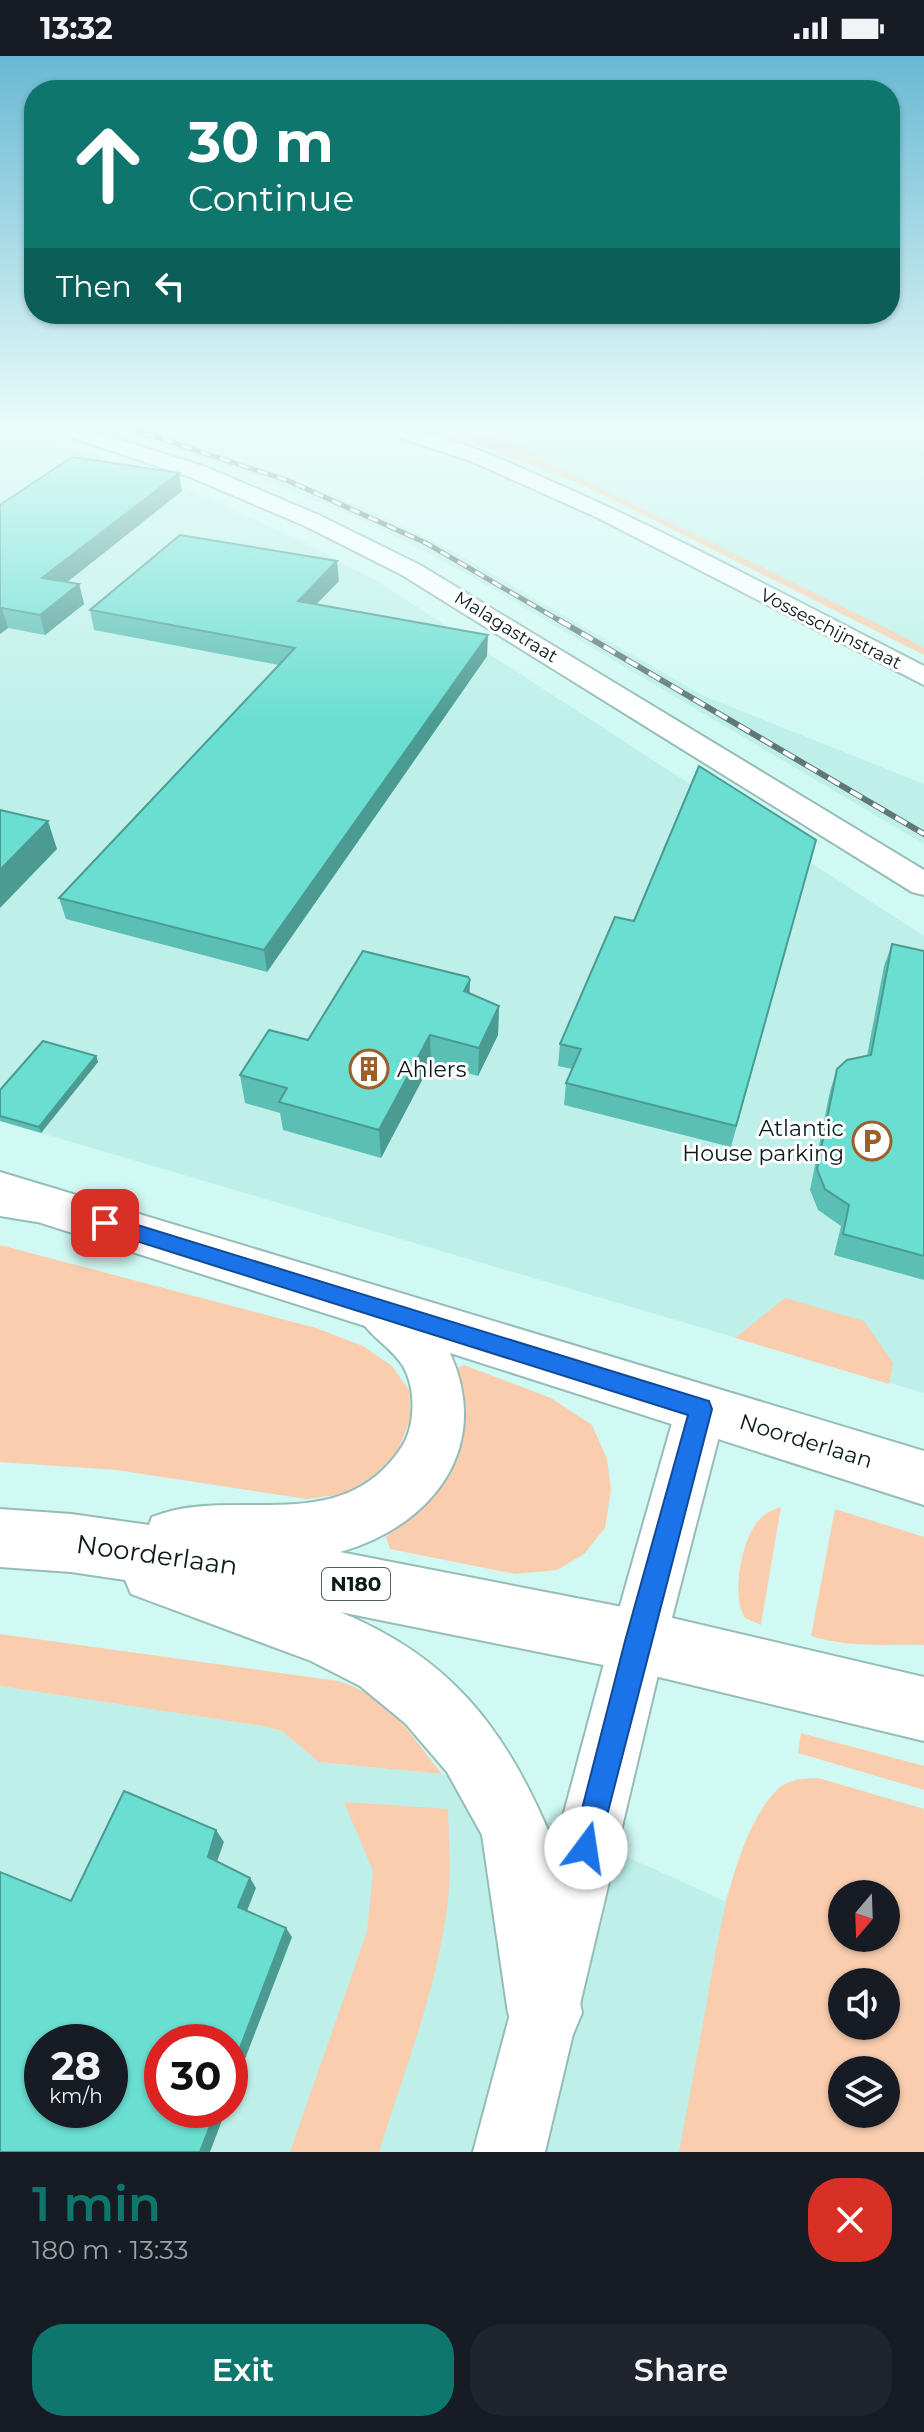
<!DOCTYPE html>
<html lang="en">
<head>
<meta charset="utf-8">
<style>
	body { margin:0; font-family:Montserrat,sans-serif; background:#20242c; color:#f1f3f6; height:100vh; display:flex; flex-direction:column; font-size:30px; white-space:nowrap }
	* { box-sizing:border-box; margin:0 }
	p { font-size:26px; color:#9ea1a6 }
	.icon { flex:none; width:44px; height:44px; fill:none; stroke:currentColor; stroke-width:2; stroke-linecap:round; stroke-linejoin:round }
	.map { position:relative; height:2096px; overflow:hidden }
	.panel { display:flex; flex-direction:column; background:#171b24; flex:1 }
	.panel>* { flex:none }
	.top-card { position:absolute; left:24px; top:24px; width:876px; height:244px; border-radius:32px; box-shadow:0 2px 6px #0004; background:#0f766e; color:#fff; overflow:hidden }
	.needle { width:52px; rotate:199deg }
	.tools { position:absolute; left:828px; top:1824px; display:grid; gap:16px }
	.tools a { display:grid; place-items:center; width:72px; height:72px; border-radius:50%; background:#171b24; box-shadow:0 2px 6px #0004; font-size:40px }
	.speed { position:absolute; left:24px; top:1968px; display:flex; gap:16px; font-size:40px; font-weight:700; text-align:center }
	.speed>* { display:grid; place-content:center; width:104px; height:104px; border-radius:50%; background:#171b24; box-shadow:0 2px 6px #0004; line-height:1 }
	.speed small { font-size:20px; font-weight:400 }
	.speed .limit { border:12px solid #d22; background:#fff; color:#111 }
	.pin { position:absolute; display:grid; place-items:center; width:68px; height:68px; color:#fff; margin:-34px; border-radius:16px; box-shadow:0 4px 12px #0006 }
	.me { position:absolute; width:88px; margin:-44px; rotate:14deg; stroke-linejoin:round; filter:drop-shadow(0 0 6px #0008) }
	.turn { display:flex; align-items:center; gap:28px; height:168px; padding:0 32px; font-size:36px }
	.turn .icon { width:104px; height:104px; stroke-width:2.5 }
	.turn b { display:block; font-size:56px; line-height:68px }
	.then { display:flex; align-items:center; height:76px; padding:0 32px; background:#0003; gap:16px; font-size:30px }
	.round { display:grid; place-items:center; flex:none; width:84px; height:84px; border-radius:32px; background:#20242c }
	.head { display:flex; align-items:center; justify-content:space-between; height:136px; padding:0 32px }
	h1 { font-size:48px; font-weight:600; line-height:60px; color:#0f766e }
	.primary-button { display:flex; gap:16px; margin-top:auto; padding:16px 32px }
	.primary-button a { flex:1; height:92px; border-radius:32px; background:#0f766e; color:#fff; font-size:32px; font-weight:600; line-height:92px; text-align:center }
	.primary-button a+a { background:#20242c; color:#f1f3f6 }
	.status { display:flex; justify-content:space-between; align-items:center; height:56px; padding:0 40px; background:#171b24; direction:ltr }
	.status svg { height:22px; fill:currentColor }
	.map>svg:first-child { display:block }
	.built { fill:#bef0e9; fill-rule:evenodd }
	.green { fill:#f9cdae; fill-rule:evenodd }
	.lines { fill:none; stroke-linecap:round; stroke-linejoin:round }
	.minor-casing { stroke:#95bcb7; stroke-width:4 }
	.major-casing { stroke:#95bcb7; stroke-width:4 }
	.highway-casing { stroke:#95bcb7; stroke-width:4 }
	.minor { fill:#fff; fill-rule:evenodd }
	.major { fill:#fff; fill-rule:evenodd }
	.highway { fill:#fff; fill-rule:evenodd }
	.rail-far1-casing { stroke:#5f7875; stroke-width:5 }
	.rail-casing { stroke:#5f7875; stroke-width:6 }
	.rail-far1 { stroke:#fff; stroke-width:3; stroke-dasharray:10; stroke-linecap:butt }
	.rail { stroke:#fff; stroke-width:4; stroke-dasharray:13; stroke-linecap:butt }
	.wall { fill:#5cbfb5 }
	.shaded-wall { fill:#4b9b93 }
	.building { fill:#6bded2; stroke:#4b9b93; stroke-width:2; fill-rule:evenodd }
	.route { fill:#1a73e8; stroke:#114b97; stroke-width:2 }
	.labels { text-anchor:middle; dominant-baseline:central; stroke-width:6; stroke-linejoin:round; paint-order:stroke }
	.far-street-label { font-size:18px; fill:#0b1a18; stroke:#fff }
	.shield { fill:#fff; stroke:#545f5d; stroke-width:2 }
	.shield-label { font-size:20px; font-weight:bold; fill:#0b1a18 }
	.poi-label { font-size:22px; fill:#0b1a18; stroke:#fff; text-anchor:start }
	.street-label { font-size:22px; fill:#0b1a18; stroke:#fff }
	.near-street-label { font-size:26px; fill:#0b1a18; stroke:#fff }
</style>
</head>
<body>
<div class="status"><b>13:32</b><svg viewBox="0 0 49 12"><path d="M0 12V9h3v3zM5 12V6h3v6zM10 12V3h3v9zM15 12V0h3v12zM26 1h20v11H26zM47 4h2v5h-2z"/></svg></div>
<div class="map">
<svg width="924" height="2096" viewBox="0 0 924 2096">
	<rect width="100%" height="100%" fill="#d1f9f3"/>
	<g class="built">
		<polygon points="105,371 136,371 217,395 362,451 452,495 704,640 924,728 924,788 476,523 372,468 234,411"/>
		<polygon points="496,371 924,371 924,592 545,405"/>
		<polygon points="0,372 90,397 172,426 302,485 380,527 924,880 924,1337 0,1065"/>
		<path d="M0,1630L263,1670L282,1675L319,1706L442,1718L725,1845L743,1794L766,1747L780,1731L797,1723L818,1722L924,1753V2096H0ZM842,1838H886V1882H842ZM842,1926H886V1970H842ZM42,1986H110V2054H42ZM162,1986H230V2054H162ZM842,2014H886V2058H842Z"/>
	</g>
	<g class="green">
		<polygon points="431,371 496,371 545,405 892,575 924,592 924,599 583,429"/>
		<polygon points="0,1189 316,1272 363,1290 392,1310 409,1334 411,1361 397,1397 373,1420 345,1438 306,1443 116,1414 0,1406"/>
		<polygon points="785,1242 864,1265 893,1307 889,1328 735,1282"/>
		<polygon points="464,1309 551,1342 592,1369 607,1403 611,1434 605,1472 584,1498 557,1514 515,1518 390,1493 386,1481 407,1461 454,1314"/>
		<path d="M781,1451L761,1568V1569L745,1562C731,1541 741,1483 759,1464C765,1457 772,1454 781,1451Z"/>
		<path d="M835,1453L924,1481V1589C884,1588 850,1592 811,1580Z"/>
		<path d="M0,1578L338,1625C389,1640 410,1678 442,1718L319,1706L282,1675L263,1670L0,1630Z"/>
		<polygon points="801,1677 924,1710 924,1734 798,1697"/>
		<path d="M818,1722L924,1753V2096H679C688,2048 697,2000 706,1951C717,1890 732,1778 778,1733C789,1723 803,1723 818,1722ZM842,1838H886V1882H842ZM842,1926H886V1970H842ZM842,2014H886V2058H842Z"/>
		<path d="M344,1746L448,1753C449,1788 452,1824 446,1858C435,1939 403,2018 379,2096H290L367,1876L373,1815Z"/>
	</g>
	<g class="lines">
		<defs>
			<g id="minor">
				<polygon points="49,371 79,371 206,411 321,460 420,509 924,814 924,839 912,836 402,519 305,470 190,421 52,375"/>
				<path d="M377,371C435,371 491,399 544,422C673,478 798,546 924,610V629L596,461L473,406L380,375Z"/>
				<polygon points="701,1331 718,1337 726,1353 666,1585 545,2096 473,2096 610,1585 676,1353 684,1337"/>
			</g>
			<path id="major" d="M0,1116L924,1395V1449L450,1297C493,1392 432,1470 340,1496L638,1554L924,1621V1685L638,1616L340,1556C450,1601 505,1672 550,1779L582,1957L571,1983L545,1994L519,1983L508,1957L482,1779L447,1716L405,1667L360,1630L311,1605L131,1538L125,1524L71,1516L50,1507L42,1487L50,1467L71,1458L149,1469L152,1461C234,1428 339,1484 401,1392C416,1370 416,1332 403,1310C393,1294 376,1284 365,1270L0,1154Z"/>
			<g id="highway">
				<polygon points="0,1122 54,1134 61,1147 54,1160 37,1166 0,1160"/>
				<polygon points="0,1453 71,1458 92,1467 100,1487 92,1507 71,1516 0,1511"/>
			</g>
		</defs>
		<use href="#minor" class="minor-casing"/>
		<use href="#major" class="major-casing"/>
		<use href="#highway" class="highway-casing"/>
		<use href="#minor" class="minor"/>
		<use href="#major" class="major"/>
		<use href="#highway" class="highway"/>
		<defs>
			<polyline id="rail-far1" points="125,371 289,425 426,487 562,566"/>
			<polyline id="rail" points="559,564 924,778"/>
		</defs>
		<use href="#rail-far1" class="rail-far1-casing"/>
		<use href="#rail" class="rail-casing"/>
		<use href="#rail-far1" class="rail-far1"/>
		<use href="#rail" class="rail"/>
	</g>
	<g class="wall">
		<polygon points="182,435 67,526 79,528 84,548 45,579 8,572 0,578 0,449"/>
		<polygon points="339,525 316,548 487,600 267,916 66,863 59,842 279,609 94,574 90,554"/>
		<polygon points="816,784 731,1091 564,1049 566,1027 572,1013 558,1010 560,988 634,865"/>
		<polygon points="892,888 924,895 924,1224 834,1199 841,1170 818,1154 810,1134 830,1035 837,1013 867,1000 884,910"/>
		<polygon points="470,924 469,937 499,950 498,979 478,1020 431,1007 381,1102 283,1074 280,1057 245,1047 240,1019 308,984"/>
		<polygon points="96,1000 98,1006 41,1077 0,1065 0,1034"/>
	</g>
	<g class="shaded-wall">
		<polygon points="179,417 182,435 47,542 42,522"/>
		<polygon points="337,505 339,525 300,565 298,545"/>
		<polygon points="79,528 84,548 45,579 40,559"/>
		<polygon points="2,552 8,572 0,578 0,554"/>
		<polygon points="488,579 487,600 267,916 264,894"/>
		<polygon points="48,765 57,793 0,852 0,814"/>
		<polygon points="470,924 469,952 464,935"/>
		<polygon points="499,950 498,979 478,1020 479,992"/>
		<polygon points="430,979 431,1007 381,1102 379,1074"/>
		<polygon points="96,1000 98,1006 41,1077 39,1071"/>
		<polygon points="216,1774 224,1786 215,1811 208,1801"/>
		<polygon points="250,1822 256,1832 245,1860 238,1851"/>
		<polygon points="286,1872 292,1881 230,2042 230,2018"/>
		<polygon points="216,2054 226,2054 210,2096 200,2096"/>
	</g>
	<g class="building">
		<polygon points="72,401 179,417 42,522 79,528 40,559 2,552 0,554 0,449"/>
		<polygon points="180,479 337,505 298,545 488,579 264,894 59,842 295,592 90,554"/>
		<polygon points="699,710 816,784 736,1070 566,1027 581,993 560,988 615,861 634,865"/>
		<polygon points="0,754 48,765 0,814"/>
		<polygon points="892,888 924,895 924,1200 843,1178 849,1149 825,1133 817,1113 837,1013 847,1004 871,999"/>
		<polygon points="363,895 468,921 470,924 464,935 499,950 479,992 430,979 379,1074 279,1046 287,1032 240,1019 269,974 308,984"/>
		<polygon points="43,985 96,1000 39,1071 0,1060 0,1034"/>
		<path d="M124,1735L216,1774L208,1801L250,1822L238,1851L286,1872L230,2018V1986H162V2054H216L200,2096H0V1816L71,1845ZM42,1986H110V2054H42Z"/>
	</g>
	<linearGradient id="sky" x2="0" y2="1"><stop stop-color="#69b9d4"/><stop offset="0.56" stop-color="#eafcfa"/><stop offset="1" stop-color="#eafcfa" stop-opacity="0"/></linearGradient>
	<rect width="924" height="664" fill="url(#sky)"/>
	<polygon class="route" points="105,1159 709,1345 712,1353 596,1802 586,1807 576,1802 572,1792 625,1585 688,1359 98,1173 95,1167 98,1162"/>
	<defs>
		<symbol id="building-ring" viewBox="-11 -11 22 22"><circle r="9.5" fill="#fff" stroke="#9e5e28" stroke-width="1.5"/><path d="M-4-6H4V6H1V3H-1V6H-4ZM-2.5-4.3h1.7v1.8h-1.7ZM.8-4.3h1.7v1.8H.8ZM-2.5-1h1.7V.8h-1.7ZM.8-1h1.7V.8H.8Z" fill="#9e5e28"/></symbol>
		<symbol id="parking-ring" viewBox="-11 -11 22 22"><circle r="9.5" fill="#fff" stroke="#9e5e28" stroke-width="1.5"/><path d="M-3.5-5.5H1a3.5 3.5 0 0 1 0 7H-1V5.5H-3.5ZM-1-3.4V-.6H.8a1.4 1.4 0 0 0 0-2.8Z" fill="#9e5e28"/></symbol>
	</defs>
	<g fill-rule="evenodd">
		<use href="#building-ring" x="347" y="991" width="44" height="44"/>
		<use href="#parking-ring" x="850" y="1063" width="44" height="44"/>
	</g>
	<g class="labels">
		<g class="far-street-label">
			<text transform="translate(506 571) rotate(32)">Malagastraat</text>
			<text transform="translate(831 573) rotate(27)">Vosseschijnstraat</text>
		</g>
		<rect class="shield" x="322" y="1512" width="68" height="32" rx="6"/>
		<g class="shield-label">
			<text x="356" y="1528">N180</text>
		</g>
		<g class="poi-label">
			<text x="397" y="1013">Ahlers</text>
			<text x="844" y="1072" text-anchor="end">Atlantic<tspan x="844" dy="25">House parking</tspan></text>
		</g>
		<g class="street-label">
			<text transform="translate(806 1385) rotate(17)">Noorderlaan</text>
		</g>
		<g class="near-street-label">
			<text transform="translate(157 1499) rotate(8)">Noorderlaan</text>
		</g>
	</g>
</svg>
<div class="tools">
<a><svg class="needle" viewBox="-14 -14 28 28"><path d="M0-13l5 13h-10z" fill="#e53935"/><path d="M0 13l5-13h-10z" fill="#9ea1a6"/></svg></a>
<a><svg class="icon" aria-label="sound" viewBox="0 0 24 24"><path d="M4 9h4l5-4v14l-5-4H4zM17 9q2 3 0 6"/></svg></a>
<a><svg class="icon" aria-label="layers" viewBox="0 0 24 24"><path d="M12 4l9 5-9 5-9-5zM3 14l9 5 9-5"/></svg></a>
</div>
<div class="speed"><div>28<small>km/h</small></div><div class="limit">30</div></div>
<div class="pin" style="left:105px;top:1167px;background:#d93025"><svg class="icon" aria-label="arrive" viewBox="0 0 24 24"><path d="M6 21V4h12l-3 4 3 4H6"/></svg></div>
<svg class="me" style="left:586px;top:1792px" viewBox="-20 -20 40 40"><circle r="19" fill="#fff"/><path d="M0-13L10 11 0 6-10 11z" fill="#1a73e8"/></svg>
<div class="top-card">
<div class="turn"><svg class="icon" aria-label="ahead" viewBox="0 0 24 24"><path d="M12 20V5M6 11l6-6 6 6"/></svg><div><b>30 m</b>Continue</div></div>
<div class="then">Then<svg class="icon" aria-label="left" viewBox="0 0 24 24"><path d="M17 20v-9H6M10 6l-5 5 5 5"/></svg></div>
</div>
</div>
<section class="panel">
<div class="head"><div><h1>1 min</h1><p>180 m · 13:33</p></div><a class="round" style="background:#d93025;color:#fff"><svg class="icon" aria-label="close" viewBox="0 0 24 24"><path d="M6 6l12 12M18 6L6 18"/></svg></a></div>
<div class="primary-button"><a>Exit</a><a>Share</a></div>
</section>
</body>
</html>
